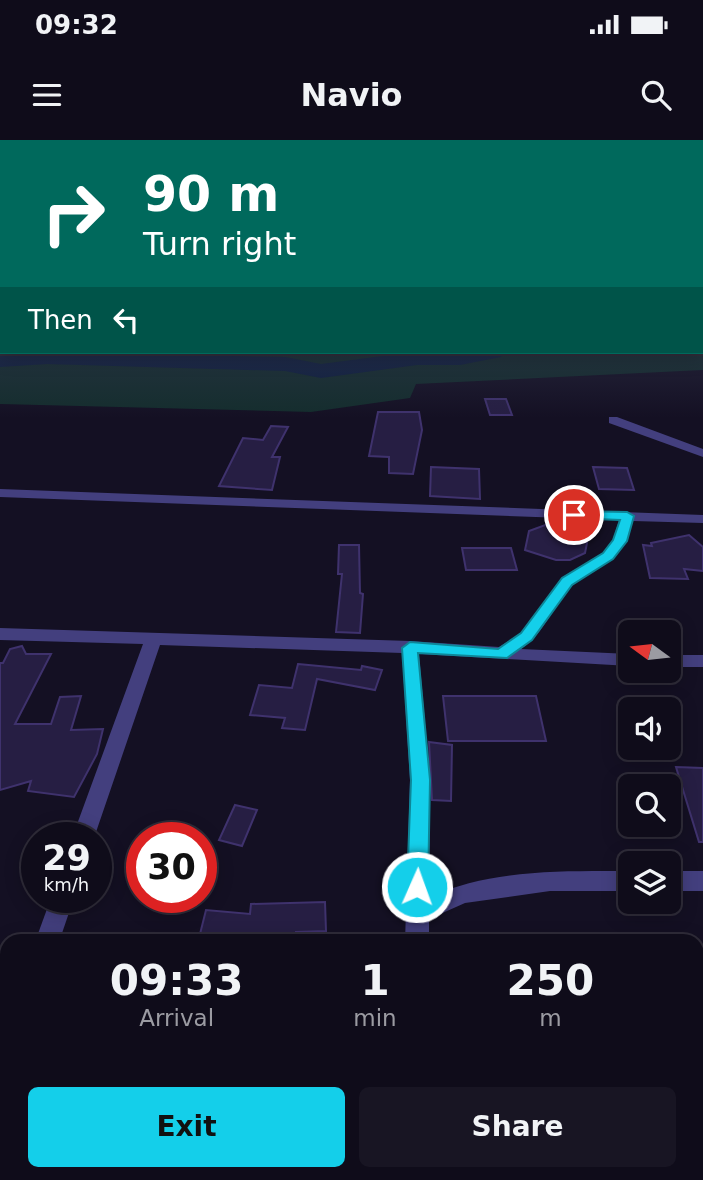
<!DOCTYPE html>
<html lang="en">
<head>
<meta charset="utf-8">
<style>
	body { margin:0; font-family:"DejaVu Sans",sans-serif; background:#181523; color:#f1f3f6; height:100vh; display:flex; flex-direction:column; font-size:26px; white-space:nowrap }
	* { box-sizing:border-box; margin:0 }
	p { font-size:23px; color:#9b9ba2 }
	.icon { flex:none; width:38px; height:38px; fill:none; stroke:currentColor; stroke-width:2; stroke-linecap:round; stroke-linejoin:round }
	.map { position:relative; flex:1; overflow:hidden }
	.details { position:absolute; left:0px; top:794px; width:704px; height:247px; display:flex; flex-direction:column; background:#0f0c1a; border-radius:21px 21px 0 0; box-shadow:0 4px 18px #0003,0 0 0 2px #2f2c39 }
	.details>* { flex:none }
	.guide { position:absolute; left:0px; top:0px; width:704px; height:214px; box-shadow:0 4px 18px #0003,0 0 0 2px #2f2c39; background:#00695c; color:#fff; overflow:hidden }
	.needle { width:46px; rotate:285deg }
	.fabs { position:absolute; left:618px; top:480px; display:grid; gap:14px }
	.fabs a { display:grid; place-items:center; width:63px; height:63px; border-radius:10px; background:#0f0c1a; box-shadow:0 4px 18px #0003,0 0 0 2px #2f2c39; font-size:35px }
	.speed { position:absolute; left:21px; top:682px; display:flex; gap:14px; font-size:35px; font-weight:700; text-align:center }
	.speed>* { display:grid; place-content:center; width:91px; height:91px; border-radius:50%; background:#0f0c1a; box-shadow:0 4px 18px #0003,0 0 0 2px #2f2c39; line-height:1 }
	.speed small { font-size:18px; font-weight:400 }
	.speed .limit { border:10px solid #d22; background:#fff; color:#111 }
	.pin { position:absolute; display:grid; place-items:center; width:60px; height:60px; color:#fff; margin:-30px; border:4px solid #fff; border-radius:50%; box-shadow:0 2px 7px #0007 }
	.me { position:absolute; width:77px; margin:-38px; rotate:2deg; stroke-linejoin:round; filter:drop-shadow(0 0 5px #0008) }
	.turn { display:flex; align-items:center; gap:24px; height:147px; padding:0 28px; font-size:32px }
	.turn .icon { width:91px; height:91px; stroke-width:2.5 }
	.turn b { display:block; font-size:49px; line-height:60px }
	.then { display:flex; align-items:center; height:66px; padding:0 28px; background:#0003; gap:14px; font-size:26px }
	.eta { display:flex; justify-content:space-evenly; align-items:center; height:119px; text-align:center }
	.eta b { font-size:42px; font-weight:800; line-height:49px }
	.action { display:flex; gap:14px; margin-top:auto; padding:14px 28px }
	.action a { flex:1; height:80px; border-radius:10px; background:#14cfea; color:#111; font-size:28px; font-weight:800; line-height:80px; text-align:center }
	.action a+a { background:#181523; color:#f1f3f6 }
	.status { display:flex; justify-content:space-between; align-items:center; height:49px; padding:0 35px; background:#0f0c1a; direction:ltr }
	.status svg { height:19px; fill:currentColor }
	header { display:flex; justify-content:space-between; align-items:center; height:91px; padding:0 28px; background:#0f0c1a; font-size:32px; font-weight:800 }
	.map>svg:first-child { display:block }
	.green { fill:#142d2d }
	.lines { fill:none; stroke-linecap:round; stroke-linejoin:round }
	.river { fill:#0e1f3f; fill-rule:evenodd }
	.building { fill:#261e43; stroke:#3f326d; stroke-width:2 }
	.minor { fill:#433f7e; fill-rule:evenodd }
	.route { fill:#14cfea; stroke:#0d8798; stroke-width:2 }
</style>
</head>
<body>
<div class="status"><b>09:32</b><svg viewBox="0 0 49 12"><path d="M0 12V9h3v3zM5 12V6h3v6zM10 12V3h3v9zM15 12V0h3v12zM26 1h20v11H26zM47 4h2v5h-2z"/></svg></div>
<header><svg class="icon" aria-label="menu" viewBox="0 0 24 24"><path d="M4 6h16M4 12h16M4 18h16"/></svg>Navio<svg class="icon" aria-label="search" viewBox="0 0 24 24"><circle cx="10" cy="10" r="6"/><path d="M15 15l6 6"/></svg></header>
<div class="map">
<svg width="703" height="1040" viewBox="0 0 703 1040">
	<rect width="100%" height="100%" fill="#141023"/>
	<polygon class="green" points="702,132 703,230 416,244 410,258 311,272 0,264 0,180 2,212 702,212"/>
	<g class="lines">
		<g class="river">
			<rect x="702" y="148" width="1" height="12"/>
			<polygon points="26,212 285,217 321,224 414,212 504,212 501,217 460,225 417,225 321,238 285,231 47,224 0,227 0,213"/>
		</g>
	</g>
	<g class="building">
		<polygon points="485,259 506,259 512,275 490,275"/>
		<polygon points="378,272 419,272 422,290 413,334 389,333 389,317 369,316"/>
		<polygon points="271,286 288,287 272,317 280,317 272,350 219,346 243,298 263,300"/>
		<polygon points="431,327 479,329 480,359 430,356"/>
		<polygon points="593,327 627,328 634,350 599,349"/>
		<polygon points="548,384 566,386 580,393 587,403 585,413 570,420 556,420 525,410 529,391"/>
		<polygon points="689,395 703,407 703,431 684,429 688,439 650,438 643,405 652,406 651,403"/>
		<polygon points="339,405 359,405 360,453 363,454 360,493 336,492 342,434 338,434"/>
		<polygon points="462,408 511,408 517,430 466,430"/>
		<polygon points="22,506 26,514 51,514 15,584 51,584 60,557 81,556 71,590 103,589 97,614 74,657 28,651 31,641 0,650 0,523 3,523 10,509"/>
		<polygon points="298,524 361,530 362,526 382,530 375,550 317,539 305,590 282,588 285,578 250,575 259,545 292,548"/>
		<polygon points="443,556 536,556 546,601 448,601"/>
		<polygon points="429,602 452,605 451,661 432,660"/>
		<polygon points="676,627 703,628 703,702 699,702"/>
		<polygon points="235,665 257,670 242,706 219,700"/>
		<polygon points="325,762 326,791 296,792 296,802 198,802 206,770 250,774 251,764"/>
	</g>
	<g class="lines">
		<g class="minor">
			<rect x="0" y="136" width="2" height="6"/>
			<polygon points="609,277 617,277 703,309 703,317 609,283"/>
			<path d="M0,349L703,375V383L633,381C619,430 602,417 572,446C553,465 545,493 521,509L630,514V526L419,514L430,640L429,757C492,729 562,731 630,731V751H550L465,763L429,779V802H405L410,640L402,513L160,505L94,698H72L143,504L0,500V488L410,501L499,507L521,493L561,439L603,413L613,400L619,380L0,357Z"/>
			<rect x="668" y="515" width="35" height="12"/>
			<rect x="668" y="731" width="35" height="20"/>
			<polygon points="51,758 74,758 59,802 35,802"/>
			<polygon points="7,901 7,945 0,948 0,904"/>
			<polygon points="0,1005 7,1006 7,1034 10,1034 0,1035"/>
			<polygon points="189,1034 299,1034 302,1040 192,1040"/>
			<rect x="404" y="1034" width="30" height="6"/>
		</g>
	</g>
	<linearGradient id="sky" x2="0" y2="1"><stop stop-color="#0b0913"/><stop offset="0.47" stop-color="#343750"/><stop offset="1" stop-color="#343750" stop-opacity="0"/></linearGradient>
	<rect width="703" height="278" fill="url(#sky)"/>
	<polygon class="route" points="574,371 627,372 634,376 627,401 613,419 572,445 532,500 507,518 418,513 430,640 428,747 425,754 417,757 410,754 407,747 411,640 402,508 410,502 498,509 521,493 562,438 603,413 613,400 620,380 569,378 569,372"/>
</svg>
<div class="fabs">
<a><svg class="needle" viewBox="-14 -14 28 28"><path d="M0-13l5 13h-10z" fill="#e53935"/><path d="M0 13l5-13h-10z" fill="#9b9ba2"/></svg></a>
<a><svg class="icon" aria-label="sound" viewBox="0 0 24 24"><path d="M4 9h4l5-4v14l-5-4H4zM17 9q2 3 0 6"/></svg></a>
<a><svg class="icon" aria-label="search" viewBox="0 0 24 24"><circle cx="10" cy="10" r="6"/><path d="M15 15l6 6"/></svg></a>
<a><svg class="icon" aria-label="layers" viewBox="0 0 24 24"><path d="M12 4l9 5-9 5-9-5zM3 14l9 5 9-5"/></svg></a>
</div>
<div class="speed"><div>29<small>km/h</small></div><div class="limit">30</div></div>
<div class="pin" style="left:574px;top:375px;background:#d93025"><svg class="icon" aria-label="arrive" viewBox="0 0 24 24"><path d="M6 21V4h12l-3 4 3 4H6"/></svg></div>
<svg class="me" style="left:417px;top:747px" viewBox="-20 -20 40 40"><circle r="17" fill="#14cfea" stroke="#fff" stroke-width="3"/><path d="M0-11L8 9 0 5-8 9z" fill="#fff"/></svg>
<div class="guide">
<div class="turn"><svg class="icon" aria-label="right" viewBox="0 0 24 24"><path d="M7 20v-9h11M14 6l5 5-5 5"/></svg><div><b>90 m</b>Turn right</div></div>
<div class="then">Then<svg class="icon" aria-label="left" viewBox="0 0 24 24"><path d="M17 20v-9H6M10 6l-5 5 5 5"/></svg></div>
</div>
<section class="details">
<div class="eta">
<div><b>09:33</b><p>Arrival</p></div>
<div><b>1</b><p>min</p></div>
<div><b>250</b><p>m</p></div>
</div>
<div class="action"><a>Exit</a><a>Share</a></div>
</section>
</div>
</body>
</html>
